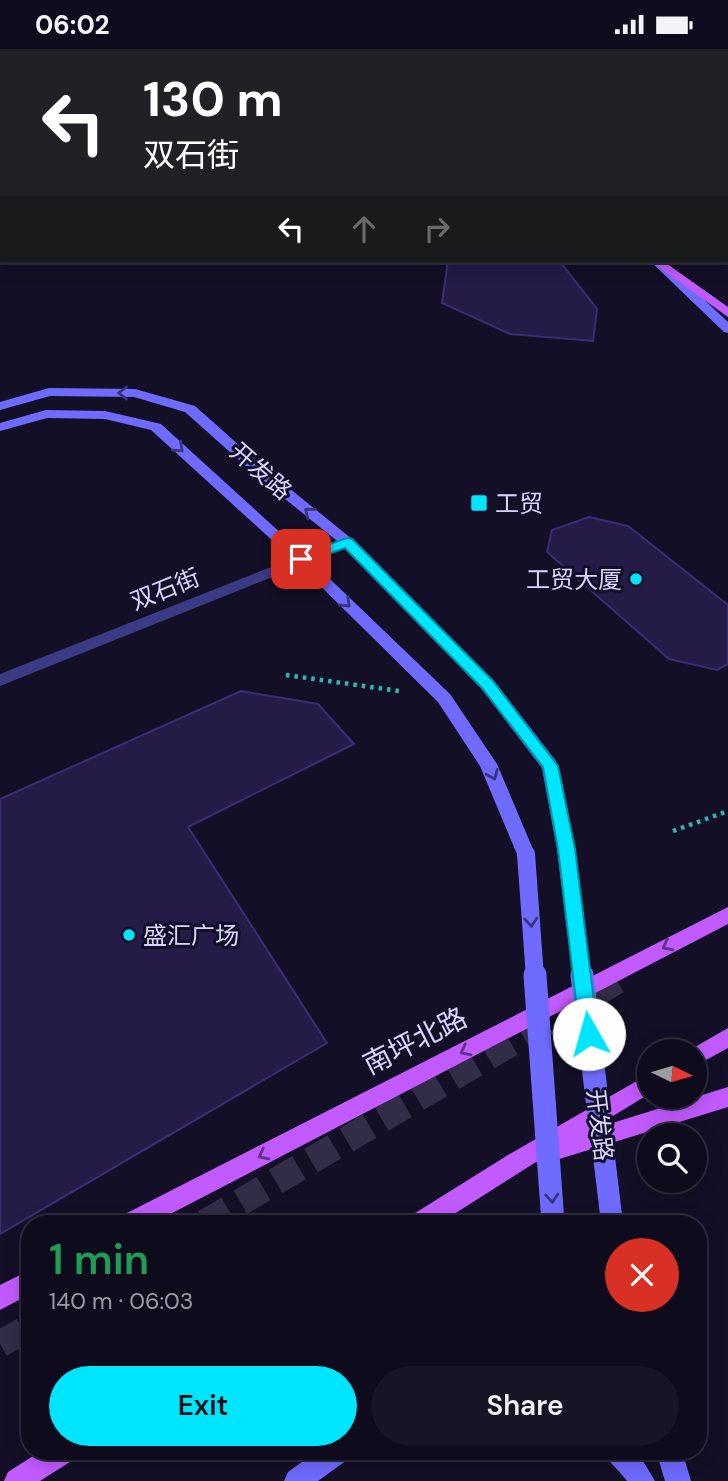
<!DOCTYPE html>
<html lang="en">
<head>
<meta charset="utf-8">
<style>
	body { margin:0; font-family:"DM Sans","Noto Sans SC",sans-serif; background:#171425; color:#f1f3f6; height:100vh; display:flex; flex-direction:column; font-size:26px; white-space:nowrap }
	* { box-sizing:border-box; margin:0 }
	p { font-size:23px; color:#9b9ba3 }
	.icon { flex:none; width:38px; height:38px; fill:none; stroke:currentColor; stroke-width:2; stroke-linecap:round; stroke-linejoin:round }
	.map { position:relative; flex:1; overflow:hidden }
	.sheet { position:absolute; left:21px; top:1166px; width:686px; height:245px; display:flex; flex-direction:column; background:#0e0b1c; border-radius:28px; box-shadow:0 4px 18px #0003,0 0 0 2px #2e2b3b }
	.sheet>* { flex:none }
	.hud { position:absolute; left:0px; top:0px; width:728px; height:214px; box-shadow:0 4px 18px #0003,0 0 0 2px #2e2b3b; background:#202124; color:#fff; overflow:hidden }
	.needle { width:46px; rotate:95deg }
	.controls { position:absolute; left:637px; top:990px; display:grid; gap:14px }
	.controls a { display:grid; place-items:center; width:70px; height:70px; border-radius:50%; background:#0e0b1c; box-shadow:0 4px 18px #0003,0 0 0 2px #2e2b3b; font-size:35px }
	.pin { position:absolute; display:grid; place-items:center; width:60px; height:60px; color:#fff; margin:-30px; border-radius:14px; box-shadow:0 4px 10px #0006 }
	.me { position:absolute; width:77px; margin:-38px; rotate:353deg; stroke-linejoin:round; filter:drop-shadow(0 0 5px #0008) }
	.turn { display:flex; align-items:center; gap:24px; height:147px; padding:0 28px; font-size:32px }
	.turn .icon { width:91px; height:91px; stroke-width:2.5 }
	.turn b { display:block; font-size:49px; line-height:60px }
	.lanes { display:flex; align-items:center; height:66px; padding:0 28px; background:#0003; justify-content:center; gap:35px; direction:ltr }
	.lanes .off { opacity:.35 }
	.round { display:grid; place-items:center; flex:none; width:74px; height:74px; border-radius:37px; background:#171425 }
	.head { display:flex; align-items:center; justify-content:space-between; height:119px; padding:0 28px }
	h1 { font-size:42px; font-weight:600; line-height:52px; color:#1e9e55 }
	.primary-button { display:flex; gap:14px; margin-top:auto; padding:14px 28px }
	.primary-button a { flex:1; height:80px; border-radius:42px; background:#00e5ff; color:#111; font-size:28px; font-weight:600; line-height:80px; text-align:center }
	.primary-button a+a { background:#171425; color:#f1f3f6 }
	.status { display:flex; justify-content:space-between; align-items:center; height:49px; padding:0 35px; background:#0e0b1c; direction:ltr }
	.status svg { height:19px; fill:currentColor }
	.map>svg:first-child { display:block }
	.building { fill:#241b47; stroke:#3b2d73; stroke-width:2 }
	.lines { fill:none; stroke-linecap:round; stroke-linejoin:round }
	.highway-tunnel { stroke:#312d47; stroke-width:27; stroke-dasharray:27 14; stroke-linecap:butt }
	.path { stroke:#2fb8b0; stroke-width:4.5; stroke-dasharray:3.5 5; stroke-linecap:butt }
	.lane { fill:#3d3a85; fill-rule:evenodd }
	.street { fill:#3d3a85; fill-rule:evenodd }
	.secondary { fill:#6f6bff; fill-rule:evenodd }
	.primary { fill:#c25bff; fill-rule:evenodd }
	.secondary-bridge-far1 { stroke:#6f6bff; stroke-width:18 }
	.secondary-bridge { stroke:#6f6bff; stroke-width:23 }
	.oneway { stroke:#38347d }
	.oneway2 { stroke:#623188 }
	.route { fill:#00e5ff; stroke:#0095a6; stroke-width:2 }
	.poi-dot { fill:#00e5ff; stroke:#130f26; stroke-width:2.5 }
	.labels { text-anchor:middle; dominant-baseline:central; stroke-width:6; stroke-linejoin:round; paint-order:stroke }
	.street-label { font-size:24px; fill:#d9d4ff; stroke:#130f26 }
	.poi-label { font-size:24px; fill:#d9d4ff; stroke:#130f26; text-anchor:start }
	.near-street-label { font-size:28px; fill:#d9d4ff; stroke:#130f26 }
</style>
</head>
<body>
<div class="status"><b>06:02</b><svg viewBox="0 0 49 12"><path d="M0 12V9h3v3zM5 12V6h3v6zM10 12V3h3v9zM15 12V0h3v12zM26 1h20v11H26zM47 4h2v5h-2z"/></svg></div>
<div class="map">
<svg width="728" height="1432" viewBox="0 0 728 1432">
	<rect width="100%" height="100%" fill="#130f26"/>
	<g class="building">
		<polygon points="448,212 561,214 597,260 593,292 510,285 442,254"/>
		<polygon points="589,468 628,477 728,556 728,615 717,621 669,610 547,503 552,481"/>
		<polygon points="241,642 318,655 354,695 188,778 327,994 0,1185 0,750"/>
	</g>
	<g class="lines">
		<g class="highway-tunnel">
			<polyline points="205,1174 623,928"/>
			<polyline points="0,1295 30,1278"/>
		</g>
		<g class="path">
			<polyline points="286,626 399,642"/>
			<polyline points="673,782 728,762"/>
		</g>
		<rect class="lane" x="263" y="0" width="10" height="2"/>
		<polygon class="street" points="347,488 354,493 352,496 0,637 0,625"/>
		<g class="secondary">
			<polygon points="515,0 525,0 526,2 516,2"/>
			<rect x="547" y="0" width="10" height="2"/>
			<polygon points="621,0 631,0 632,2 622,2"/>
			<polygon points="728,1 728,7 726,7 726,2 724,2"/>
			<polygon points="650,212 663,212 728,273 728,284 724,283"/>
			<polygon points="49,339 135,340 195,357 268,422 352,490 493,631 556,712 575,800 573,805 559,805 557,800 542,719 481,639 342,496 258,428 185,363 134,348 50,347 0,361 0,353"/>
			<polygon points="46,361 105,362 161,375 306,507 450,645 497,715 535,805 533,810 526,812 519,810 480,717 438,653 296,513 151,381 105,370 47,369 0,382 0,374"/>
			<polygon points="602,1081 610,1084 613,1091 623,1174 601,1174 591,1091 594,1084"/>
			<polygon points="317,1402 351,1402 347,1411 318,1432 284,1432 288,1423"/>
			<path d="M603,1402H637L655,1432H627C619,1421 608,1413 603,1402Z"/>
			<polygon points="656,1402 682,1402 691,1432 665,1432"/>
		</g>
		<g class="primary">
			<rect x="726" y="200" width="2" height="8"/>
			<polygon points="650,212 663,212 728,258 728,268"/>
			<polygon points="728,858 728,875 153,1174 120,1174 123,1166"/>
			<polygon points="728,979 728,999 695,1017 695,1003 688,1002"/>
			<polygon points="649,1025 649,1045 590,1081 728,1038 728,1058 543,1115 536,1113 440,1174 409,1174 412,1166 508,1106"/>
			<polygon points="30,1221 30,1245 0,1261 0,1236"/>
			<polygon points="41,1402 77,1402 73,1411 40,1432 4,1432 8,1423"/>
		</g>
		<g class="secondary-bridge-far1">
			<polyline points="566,800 582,928"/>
			<polyline points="526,805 535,928"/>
		</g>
		<g class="secondary-bridge">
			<polyline points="535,926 553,1174"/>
			<polyline points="582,926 602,1091"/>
		</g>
	</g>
	<defs><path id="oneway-chevron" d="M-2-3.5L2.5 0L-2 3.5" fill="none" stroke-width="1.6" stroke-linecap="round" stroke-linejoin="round" transform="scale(1.75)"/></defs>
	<g class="oneway">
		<use href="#oneway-chevron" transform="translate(123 344) rotate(-179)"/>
		<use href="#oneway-chevron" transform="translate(179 399) rotate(42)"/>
		<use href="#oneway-chevron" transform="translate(309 463) rotate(-141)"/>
		<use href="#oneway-chevron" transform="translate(346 554) rotate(44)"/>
		<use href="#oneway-chevron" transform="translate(493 726) rotate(67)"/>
		<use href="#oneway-chevron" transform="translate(531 873) rotate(86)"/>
		<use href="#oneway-chevron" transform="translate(552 1149) rotate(86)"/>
	</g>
	<g class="oneway2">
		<use href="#oneway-chevron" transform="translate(667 897) rotate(153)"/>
		<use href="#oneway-chevron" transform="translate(465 1002) rotate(153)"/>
		<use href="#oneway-chevron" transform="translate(263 1106) rotate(153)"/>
	</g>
	<polygon class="route" points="347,489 352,490 493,632 558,717 575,800 598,985 596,991 589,993 582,991 580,985 558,800 543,718 482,639 345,499 301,515 294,510 296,507"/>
	<g class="poi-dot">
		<rect x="470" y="445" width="18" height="18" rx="3.5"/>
		<circle cx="636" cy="530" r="7"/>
		<circle cx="129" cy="886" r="7"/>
	</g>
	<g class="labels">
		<g class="street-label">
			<text transform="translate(261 422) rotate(41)">开发路</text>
			<text transform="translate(165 540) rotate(-22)">双石街</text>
			<text transform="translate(600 1076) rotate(83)">开发路</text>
		</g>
		<g class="poi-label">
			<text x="495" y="454">工贸</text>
			<text x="622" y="530" text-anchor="end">工贸大厦</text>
			<text x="143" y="886">盛汇广场</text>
		</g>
		<g class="near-street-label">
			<text transform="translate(415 992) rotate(-27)">南坪北路</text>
		</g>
	</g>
</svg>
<div class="controls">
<a><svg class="needle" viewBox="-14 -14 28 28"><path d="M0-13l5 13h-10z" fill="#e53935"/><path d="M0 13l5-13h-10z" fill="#9b9ba3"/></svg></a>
<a><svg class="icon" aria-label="search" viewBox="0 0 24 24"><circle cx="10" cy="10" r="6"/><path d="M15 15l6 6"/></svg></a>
</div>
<div class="pin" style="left:301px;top:510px;background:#d93025"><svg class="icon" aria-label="arrive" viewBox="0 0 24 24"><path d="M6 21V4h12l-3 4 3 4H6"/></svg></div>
<svg class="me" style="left:589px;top:985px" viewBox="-20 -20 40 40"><circle r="19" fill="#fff"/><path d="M0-13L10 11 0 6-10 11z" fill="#00e5ff"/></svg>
<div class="hud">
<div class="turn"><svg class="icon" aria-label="left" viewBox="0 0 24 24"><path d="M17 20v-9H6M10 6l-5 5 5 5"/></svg><div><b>130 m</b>双石街</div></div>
<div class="lanes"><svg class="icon" aria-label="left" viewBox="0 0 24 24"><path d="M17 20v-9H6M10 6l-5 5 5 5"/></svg><svg class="icon off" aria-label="ahead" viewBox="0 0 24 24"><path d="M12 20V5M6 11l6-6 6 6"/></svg><svg class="icon off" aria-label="right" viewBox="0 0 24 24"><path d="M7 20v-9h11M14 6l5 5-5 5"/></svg></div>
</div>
<section class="sheet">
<div class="head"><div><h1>1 min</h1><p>140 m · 06:03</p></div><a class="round" style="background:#d93025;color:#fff"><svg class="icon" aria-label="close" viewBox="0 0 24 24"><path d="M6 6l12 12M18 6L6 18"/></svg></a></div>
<div class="primary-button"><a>Exit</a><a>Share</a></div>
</section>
</div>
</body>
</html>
